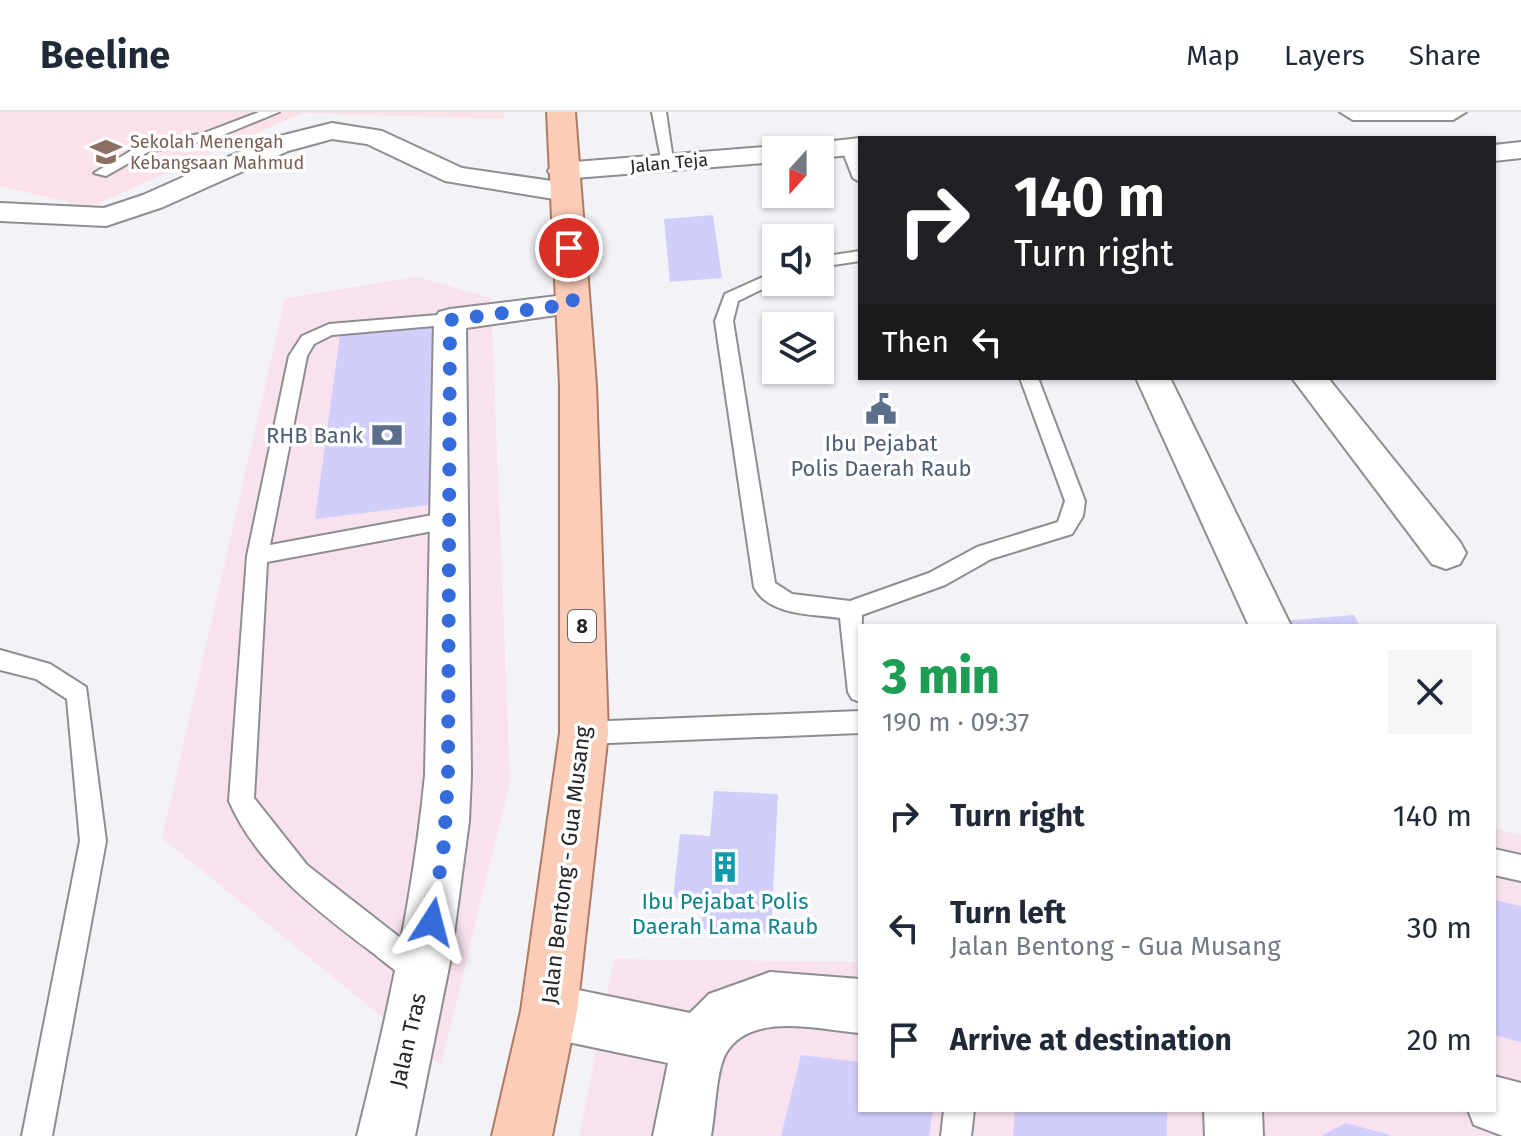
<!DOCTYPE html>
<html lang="en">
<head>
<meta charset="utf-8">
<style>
	body { margin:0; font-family:"Fira Sans",sans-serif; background:#f6f6f7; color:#1f2937; height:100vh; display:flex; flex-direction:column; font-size:30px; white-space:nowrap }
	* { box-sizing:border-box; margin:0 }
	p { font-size:26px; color:#747a83 }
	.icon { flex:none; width:44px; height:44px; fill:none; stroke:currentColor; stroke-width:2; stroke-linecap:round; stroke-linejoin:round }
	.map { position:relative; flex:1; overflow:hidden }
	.details { position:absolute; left:858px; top:512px; width:638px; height:488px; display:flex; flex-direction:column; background:#fff; border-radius:0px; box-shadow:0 2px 6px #0004 }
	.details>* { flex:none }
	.guide { position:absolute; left:858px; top:24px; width:638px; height:244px; border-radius:0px; box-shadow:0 2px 6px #0004; background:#202124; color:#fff; overflow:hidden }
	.needle { width:52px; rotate:201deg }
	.tools { position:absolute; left:762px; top:24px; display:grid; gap:16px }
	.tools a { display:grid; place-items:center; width:72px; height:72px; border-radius:0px; background:#fff; box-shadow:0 2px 6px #0004; font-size:40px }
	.pin { position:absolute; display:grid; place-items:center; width:68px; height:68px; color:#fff; margin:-34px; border:4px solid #fff; border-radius:50%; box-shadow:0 2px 8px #0007 }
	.me { position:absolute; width:88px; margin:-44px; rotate:9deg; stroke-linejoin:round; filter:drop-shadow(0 0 6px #0008) }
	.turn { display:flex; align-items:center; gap:28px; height:168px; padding:0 24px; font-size:36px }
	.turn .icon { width:104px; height:104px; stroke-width:2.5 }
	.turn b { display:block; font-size:56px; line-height:68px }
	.then { display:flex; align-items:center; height:76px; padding:0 24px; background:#0003; gap:16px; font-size:30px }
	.round { display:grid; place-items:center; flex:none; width:84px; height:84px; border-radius:0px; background:#f6f6f7 }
	.headline { display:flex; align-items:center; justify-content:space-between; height:136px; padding:0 24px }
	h1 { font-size:48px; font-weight:800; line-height:60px; color:#1e9e55 }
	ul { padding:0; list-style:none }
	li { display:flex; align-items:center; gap:24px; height:112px; padding:0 24px }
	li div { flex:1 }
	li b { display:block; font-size:30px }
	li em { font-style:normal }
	header { display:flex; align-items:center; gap:48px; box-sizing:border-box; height:112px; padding:0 40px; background:#fff; border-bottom:2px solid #e0e1e3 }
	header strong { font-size:38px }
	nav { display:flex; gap:44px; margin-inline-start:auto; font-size:28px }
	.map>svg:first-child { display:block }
	.commercial { fill:#f9e2ef }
	.education { fill:#fbe1e8 }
	.building { fill:#d2cefb }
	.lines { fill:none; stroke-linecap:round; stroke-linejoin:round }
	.service-casing { stroke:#8e8d91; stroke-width:4 }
	.minor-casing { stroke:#8e8d91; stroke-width:4 }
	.primary-casing { stroke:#ae7b65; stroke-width:4 }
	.service { fill:#fff; fill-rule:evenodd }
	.minor { fill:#fff; fill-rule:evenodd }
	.primary { fill:#fbccb7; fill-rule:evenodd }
	.route { stroke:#356bda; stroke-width:14; stroke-dasharray:0 25.2 }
	.labels { text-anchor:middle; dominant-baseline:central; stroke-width:7; stroke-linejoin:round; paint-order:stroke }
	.far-education-label { font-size:18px; fill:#785e54; stroke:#fff; text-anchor:start }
	.far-street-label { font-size:18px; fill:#252527; stroke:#fff }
	.shield { fill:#fff; stroke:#666668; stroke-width:2 }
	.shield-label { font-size:20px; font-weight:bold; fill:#252527 }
	.service-label { font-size:22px; fill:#4e5e75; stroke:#fff; text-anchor:end }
	.street-label { font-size:22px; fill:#252527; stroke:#fff }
	.culture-label { font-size:22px; fill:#0d838f; stroke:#fff }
</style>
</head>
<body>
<header>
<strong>Beeline</strong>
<nav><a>Map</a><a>Layers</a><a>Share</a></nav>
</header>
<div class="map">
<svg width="1521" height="1024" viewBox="0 0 1521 1024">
	<rect width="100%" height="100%" fill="#f3f2f7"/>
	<g class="commercial">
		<polygon points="418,165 491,186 510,670 441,953 162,726 285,186"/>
		<polygon points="1494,716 1521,723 1521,1024 579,1024 614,847 860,850 860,998 1494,998"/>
	</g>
	<polygon class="education" points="0,0 505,0 503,7 302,1 90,95 0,74"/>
	<g class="building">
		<polygon points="713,103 722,166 670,170 664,107"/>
		<polygon points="437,212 429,393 315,407 340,223"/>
		<polygon points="1354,503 1360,514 1284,514 1282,509"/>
		<polygon points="714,679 778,682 771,822 701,817 704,787 673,786 680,722 710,724"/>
		<polygon points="1494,788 1521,794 1521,930 1494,923"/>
		<polygon points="801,943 860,950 860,998 933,998 929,1024 781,1024"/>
		<polygon points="1015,998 1167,998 1167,1024 1013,1024"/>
		<polygon points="1346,1011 1390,1023 1390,1024 1321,1024"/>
	</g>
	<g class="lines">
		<defs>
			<g id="service">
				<polygon points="259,0 279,0 213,27 148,40 106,64 94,61 139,34 204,21"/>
				<polygon points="652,0 666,0 674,55 662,52"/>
				<polygon points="848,31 853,32 860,47 860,70 853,66 841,35"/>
				<polygon points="860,139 860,149 820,155 820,145"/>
				<path d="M776,159L777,170L738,189L733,209L775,471L792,482L850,489L929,461L977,435L1058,410L1065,389L1020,266H1038L1085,389L1083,404L1072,422L991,447L945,473L862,503L860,590L852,587L848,580L840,506C812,502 769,504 754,475L715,209L725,182Z"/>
				<path d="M450,202L459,208L456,212L332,223L314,232L307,244L270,433L449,400L459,408L449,416L267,450L254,686L307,753L430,849L434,859L430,869L420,873C401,865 385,850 369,838C316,798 256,752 229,689L247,444L289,244L302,224L329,212Z"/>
				<polygon points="0,538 50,552 86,575 106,729 52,1024 22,1024 80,729 67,587 36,567 0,558"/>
				<polygon points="860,599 860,621 584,632 576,629 572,621 576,613 584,610"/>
				<polygon points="1494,737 1521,743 1521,769 1494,763"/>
				<polygon points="944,998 974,998 971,1024 941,1024"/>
			</g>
			<g id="minor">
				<polygon points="1340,0 1466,0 1453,8 1353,8"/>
				<polygon points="332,11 382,19 462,56 566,71 576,74 580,80 576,86 566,89 445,69 367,32 332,27 288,39 163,95 106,114 0,109 0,91 104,96 143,83 268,27"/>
				<polygon points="860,26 860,42 820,46 820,38 803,38 807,32"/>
				<polygon points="1521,30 1521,46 1494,49 1494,33"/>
				<polygon points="776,34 787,38 776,38 776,50 562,67 552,65 548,59 552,53 562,51"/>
				<path d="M573,182L584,185L589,192L584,199L466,216L471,663L469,709L451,845L415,1024H357C387,905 413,786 425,663L434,208L439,200L450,197Z"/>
				<polygon points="1136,266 1170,266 1291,514 1249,514"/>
				<polygon points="1292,266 1328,266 1460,430 1466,441 1460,452 1446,457 1432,452"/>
				<path d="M770,860L860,867V921C820,918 749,898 725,943C716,961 715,1003 711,1024H653L668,951L549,926L530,918L522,899L530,880L549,872L690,901L709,882Z"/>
				<polygon points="1494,964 1521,971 1521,1024 1503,1024 1474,1013 1468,998 1494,998"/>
				<polygon points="1204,998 1262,998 1263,1024 1205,1024"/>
			</g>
			<polygon id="primary" points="547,0 575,0 596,273 608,621 577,899 552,1024 492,1024 521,899 560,621 560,273"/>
		</defs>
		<use href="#service" class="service-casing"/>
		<use href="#minor" class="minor-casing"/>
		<use href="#primary" class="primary-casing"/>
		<use href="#service" class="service"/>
		<use href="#minor" class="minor"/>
		<use href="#primary" class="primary"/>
	</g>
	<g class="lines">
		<polyline class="route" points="432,810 444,732 448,663 450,208 573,192 569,136"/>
	</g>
	<defs>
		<symbol id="school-bare" viewBox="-9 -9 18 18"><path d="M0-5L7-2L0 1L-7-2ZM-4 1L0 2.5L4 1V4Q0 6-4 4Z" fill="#8d6e63" stroke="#fff" stroke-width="2.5" paint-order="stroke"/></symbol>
		<symbol id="civic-bare" viewBox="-9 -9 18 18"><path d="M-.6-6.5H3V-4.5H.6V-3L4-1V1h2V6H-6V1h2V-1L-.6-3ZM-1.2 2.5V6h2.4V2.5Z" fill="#5c6f8a" stroke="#fff" stroke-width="2.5" paint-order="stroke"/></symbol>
		<symbol id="bank-bare" viewBox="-9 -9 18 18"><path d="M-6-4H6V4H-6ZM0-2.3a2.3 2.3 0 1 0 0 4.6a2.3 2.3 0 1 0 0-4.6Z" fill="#5c6f8a" stroke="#fff" stroke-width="2.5" paint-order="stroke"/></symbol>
		<symbol id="building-bare" viewBox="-9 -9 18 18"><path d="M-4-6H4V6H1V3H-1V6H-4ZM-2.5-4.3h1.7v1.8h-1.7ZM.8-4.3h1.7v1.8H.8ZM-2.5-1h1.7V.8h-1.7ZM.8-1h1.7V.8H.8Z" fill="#0f9aa8" stroke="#fff" stroke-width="2.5" paint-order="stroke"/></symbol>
	</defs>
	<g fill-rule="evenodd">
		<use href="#school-bare" x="84" y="18" width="44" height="44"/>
		<use href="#civic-bare" x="859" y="275" width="44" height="44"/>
		<use href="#bank-bare" x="365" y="301" width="44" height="44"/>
		<use href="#building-bare" x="703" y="733" width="44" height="44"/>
	</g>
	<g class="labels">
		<g class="far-education-label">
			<text x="130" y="30">Sekolah Menengah<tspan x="130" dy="21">Kebangsaan Mahmud</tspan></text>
		</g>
		<g class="far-street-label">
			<text transform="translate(669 51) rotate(-5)">Jalan Teja</text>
		</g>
		<rect class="shield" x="568" y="498" width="28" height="32" rx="6"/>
		<g class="shield-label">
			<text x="582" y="514">8</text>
		</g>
		<g class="service-label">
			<text x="363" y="323">RHB Bank</text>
			<text x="881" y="331" text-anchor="middle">Ibu Pejabat<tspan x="881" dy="25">Polis Daerah Raub</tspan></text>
		</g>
		<g class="street-label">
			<text transform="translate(566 753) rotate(-83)">Jalan Bentong - Gua Musang</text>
			<text transform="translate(408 928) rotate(-77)">Jalan Tras</text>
		</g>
		<g class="culture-label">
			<text x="725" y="789">Ibu Pejabat Polis<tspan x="725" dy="25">Daerah Lama Raub</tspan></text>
		</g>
	</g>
</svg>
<div class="tools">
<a><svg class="needle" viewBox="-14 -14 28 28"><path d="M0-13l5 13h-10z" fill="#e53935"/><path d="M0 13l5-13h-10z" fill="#747a83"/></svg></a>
<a><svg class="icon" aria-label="sound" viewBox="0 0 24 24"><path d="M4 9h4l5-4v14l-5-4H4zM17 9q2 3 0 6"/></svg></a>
<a><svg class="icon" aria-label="layers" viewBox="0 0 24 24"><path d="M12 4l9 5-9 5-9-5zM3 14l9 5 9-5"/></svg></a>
</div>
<div class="pin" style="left:569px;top:136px;background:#d93025"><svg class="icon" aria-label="arrive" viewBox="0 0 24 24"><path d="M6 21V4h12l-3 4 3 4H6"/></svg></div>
<svg class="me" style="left:432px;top:810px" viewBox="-20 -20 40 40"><path d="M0-17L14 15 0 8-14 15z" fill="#356bda" stroke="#fff" stroke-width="4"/></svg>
<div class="guide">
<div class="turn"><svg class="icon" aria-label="right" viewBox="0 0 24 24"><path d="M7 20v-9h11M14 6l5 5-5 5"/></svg><div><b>140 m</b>Turn right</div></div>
<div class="then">Then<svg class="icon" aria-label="left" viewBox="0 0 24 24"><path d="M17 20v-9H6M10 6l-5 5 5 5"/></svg></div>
</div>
<section class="details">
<div class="headline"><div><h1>3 min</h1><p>190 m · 09:37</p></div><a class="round"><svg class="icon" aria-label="close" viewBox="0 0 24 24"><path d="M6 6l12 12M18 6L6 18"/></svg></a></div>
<ul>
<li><svg class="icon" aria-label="right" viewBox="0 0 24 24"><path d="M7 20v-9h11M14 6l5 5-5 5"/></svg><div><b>Turn right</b></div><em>140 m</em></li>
<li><svg class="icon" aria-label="left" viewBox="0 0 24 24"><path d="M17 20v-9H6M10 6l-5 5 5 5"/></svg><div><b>Turn left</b><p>Jalan Bentong - Gua Musang</p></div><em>30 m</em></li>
<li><svg class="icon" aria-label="arrive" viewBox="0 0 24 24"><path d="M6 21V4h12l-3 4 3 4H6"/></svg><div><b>Arrive at destination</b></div><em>20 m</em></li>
</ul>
</section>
</div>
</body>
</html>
